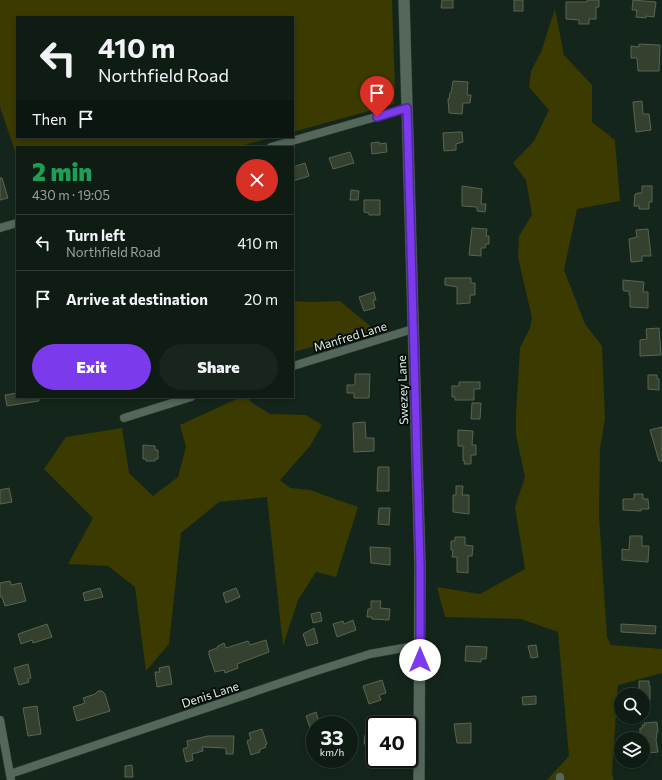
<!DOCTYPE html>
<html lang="en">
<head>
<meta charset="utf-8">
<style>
	body { margin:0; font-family:Commissioner,sans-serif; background:#18251d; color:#f1f3f6; height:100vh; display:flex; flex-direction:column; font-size:15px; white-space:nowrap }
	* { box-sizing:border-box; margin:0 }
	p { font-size:13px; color:#9ba1a0 }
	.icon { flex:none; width:22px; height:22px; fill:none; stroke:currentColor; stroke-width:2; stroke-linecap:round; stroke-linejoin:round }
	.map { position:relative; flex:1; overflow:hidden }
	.details { position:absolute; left:16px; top:146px; width:278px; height:252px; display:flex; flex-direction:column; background:#0f1c14; border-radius:0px; box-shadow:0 2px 6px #0003,0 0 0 1px #2f3a34 }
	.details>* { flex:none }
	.banner { position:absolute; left:16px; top:16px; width:278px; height:122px; border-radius:0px; box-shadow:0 2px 6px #0003,0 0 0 1px #2f3a34; background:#0f1c14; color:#f1f3f6; overflow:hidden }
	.fabs { position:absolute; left:614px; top:688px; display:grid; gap:8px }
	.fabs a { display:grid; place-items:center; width:36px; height:36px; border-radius:50%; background:#0f1c14; box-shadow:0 2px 6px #0003,0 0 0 1px #2f3a34; font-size:20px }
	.speed { position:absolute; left:306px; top:716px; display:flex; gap:8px; font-size:20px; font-weight:700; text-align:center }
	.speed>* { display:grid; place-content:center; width:52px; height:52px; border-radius:50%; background:#0f1c14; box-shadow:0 2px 6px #0003,0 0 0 1px #2f3a34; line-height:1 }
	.speed small { font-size:10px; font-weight:400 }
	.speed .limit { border:2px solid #111; border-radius:6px; background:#fff; color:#111 }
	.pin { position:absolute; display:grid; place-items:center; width:34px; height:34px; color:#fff; margin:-41px -17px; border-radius:50% 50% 50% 0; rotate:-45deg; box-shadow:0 0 4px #0007 }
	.pin .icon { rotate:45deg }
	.me { position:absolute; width:44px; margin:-22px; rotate:0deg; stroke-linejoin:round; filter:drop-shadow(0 0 3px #0008) }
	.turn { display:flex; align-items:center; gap:14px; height:84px; padding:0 16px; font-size:18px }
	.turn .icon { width:52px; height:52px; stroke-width:2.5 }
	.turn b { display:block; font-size:28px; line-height:34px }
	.then { display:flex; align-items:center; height:38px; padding:0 16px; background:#0003; gap:8px; font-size:15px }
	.round { display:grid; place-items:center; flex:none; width:42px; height:42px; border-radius:21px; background:#18251d }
	.overview { display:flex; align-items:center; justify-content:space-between; height:68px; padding:0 16px }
	h1 { font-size:24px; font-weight:800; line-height:30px; color:#1e9e55 }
	.action { display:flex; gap:8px; margin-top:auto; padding:8px 16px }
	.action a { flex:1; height:46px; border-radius:24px; background:#7c3aed; color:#fff; font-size:16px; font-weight:800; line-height:46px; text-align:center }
	.action a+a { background:#18251d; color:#f1f3f6 }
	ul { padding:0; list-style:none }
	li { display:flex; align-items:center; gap:12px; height:56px; padding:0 16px; border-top:1px solid #2f3a34 }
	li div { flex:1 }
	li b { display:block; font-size:15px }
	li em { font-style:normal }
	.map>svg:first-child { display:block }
	.green { fill:#3a3a01 }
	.building { fill:#35402f; stroke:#596553 }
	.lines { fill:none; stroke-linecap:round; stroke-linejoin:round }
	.street-casing { stroke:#334038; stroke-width:9 }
	.secondary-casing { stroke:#334038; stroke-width:12 }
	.street { stroke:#53675a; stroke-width:8 }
	.secondary { stroke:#53675a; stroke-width:11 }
	.route-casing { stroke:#51269a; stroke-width:10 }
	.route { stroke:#7c3aed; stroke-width:7 }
	.labels { text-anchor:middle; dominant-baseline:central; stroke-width:4; stroke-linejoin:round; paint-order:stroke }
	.street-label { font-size:12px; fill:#e3eee7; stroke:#060d09 }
</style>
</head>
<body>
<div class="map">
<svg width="662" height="780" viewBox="0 0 662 780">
	<rect width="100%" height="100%" fill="#14261b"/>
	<g class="green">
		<polygon points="0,0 392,0 395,90 394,104 293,132 293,17 17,17 17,137 274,137 237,147 17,147 17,157 0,107"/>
		<polygon points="555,9 564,55 592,85 592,122 615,140 620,201 577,209 564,270 585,324 602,346 605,419 600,448 599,515 607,637 611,645 662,649 662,673 618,685 612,773 614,780 547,780 569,756 558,632 521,619 445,617 437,587 480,594 525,569 515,507 525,477 516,435 516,413 520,348 530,328 532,318 518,257 519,236 532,215 526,180 513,163 534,141 549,110 529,87 531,71 541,52"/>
		<polygon points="293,301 312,302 340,301 376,331 293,352"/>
		<polygon points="241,397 248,397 251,402 270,414 306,415 322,425 310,446 280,480 290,488 310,490 358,507 336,577 316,572 298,600 283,646 267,497 219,502 181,533 169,644 146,671 135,587 108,566 68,564 93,518 44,469 66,437 122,428 129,473 153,496 178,477 186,447 180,425"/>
	</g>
	<g class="building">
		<polygon points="442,0 453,0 453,8 441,8"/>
		<rect x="514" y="0" width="9" height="11"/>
		<polygon points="587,0 599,0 599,7 596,7 596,19 589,19 589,24 579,24 579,20 566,19 566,2 587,2"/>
		<polygon points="633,0 656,2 654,17 646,16 646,18 636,17 637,10 632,10"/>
		<polygon points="639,44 660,45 659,71 638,71 637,58 631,58 631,46 639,47"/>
		<polygon points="453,81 468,82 467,95 471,95 470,103 463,103 462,114 449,113 448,99 449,99 450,93 451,93"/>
		<polygon points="642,101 643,114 649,114 651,130 636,132 633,102"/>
		<polygon points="458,132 462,132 463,142 456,144 456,150 444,151 443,133"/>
		<polygon points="379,142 379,144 386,143 387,152 372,154 371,143"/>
		<polygon points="350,152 354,163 333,169 329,158"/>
		<polygon points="305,163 309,176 293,181 293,167"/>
		<polygon points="0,178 2,178 8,198 0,200"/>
		<polygon points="462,186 482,189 481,204 486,204 485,212 477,211 477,207 462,206"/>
		<polygon points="642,186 652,186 652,202 649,202 649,209 639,209 639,206 634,206 635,194 637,194 637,193 642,193"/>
		<polygon points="351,190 359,191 358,200 350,200"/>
		<polygon points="364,200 380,200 380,215 369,215 369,213 364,212"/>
		<polygon points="472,228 487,229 486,236 489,236 489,244 486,244 485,248 481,248 481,256 469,255"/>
		<polygon points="648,229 651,256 642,256 642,261 631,262 629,239 637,237 636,230"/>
		<polygon points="445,278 471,278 471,283 475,283 475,295 470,295 470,303 457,304 457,287 445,285"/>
		<polygon points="623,280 644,282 643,292 648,292 648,308 630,307 630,295 629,295 629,291 624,291 623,289"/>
		<polygon points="374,292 376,300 373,300 375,308 364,311 359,297"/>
		<polygon points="659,328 661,355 640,356 640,340 647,339 646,329"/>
		<polygon points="355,374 370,374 369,398 354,398 354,393 347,393 347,385 354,385 355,383"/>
		<polygon points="648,375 657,375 657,379 659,379 659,390 648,389"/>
		<polygon points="459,382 480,382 480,389 474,389 474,400 455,400 455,397 452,397 452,386 459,386"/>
		<polygon points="17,393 17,397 38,397 39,401 7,406 5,395"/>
		<polygon points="472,403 481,403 480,419 471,419"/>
		<polygon points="365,422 366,438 374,438 374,451 354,452 353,423"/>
		<polygon points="662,427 662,461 659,461 650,430"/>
		<polygon points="458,430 473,431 472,445 476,445 476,455 471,455 471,464 464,464 465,461 463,461 463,446 458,446"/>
		<polygon points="143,445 155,446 155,450 158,450 158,459 155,459 155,461 146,461 146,459 143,459"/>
		<polygon points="378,467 389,467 389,491 377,491"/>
		<polygon points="456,486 463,486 462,495 469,495 469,514 453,512 453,495 456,495"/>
		<polygon points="9,488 12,502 0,504 0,490"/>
		<polygon points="634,494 643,494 643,499 648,499 649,509 641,509 641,511 623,510 623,499 634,499"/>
		<polygon points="379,508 390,508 389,525 378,524"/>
		<polygon points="630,536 642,536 642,546 649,546 648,562 622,560 622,549 629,550"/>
		<polygon points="455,537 465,537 465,545 473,546 472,556 468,556 468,573 457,572 457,557 452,557 453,550 451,550 451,541 455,541"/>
		<polygon points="370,547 390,548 390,565 371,563"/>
		<polygon points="10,581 11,585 21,583 26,601 5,606 2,597 0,597 0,583"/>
		<polygon points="100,588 103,597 85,601 83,593"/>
		<polygon points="236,588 240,597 226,603 223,593"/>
		<polygon points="371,601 381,601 380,608 390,609 389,620 372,619 372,617 367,617 368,609 371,609"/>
		<polygon points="320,612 322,621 313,623 311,614"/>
		<polygon points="353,620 356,630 337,637 333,624 343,621 344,624"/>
		<polygon points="47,624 52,637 33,643 32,640 21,644 18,634"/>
		<polygon points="621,624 656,626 655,634 621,632"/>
		<polygon points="314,628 318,643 307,646 303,634"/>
		<polygon points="266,640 269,652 237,664 238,668 225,673 224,670 215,672 209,655 209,651 217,648 218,646 224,643 226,648 248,641 250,645"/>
		<polygon points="536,645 538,657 531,658 528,646"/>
		<polygon points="466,646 487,647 486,659 481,659 481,662 465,661"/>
		<polygon points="28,664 31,678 28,679 29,682 19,685 14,668"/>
		<polygon points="169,666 172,684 157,687 155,672 160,672 159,668"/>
		<polygon points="382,680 386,693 379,695 381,700 369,704 363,686"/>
		<polygon points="639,681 649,681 649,686 650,686 650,700 643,700 643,695 639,695"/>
		<polygon points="98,691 102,691 105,694 110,711 77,721 73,707 85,703 83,698 95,694"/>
		<polygon points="536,696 536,704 523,705 522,697"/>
		<polygon points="37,706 41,734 28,736 23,708"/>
		<polygon points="316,712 320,725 315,725 315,740 314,740 306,716"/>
		<polygon points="657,722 658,732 657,732 656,740 658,752 649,753 648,740 643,741 643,739 640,739 640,728 643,728 642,725 645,725 644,723"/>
		<polygon points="471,723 471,743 457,743 454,724"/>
		<polygon points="262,729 267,744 265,745 266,747 259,750 260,752 251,755 247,741 251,739 249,733"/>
		<polygon points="365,735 373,735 373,738 375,739 375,749 367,748 367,744 364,744"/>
		<polygon points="208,736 234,736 233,754 226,754 226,748 202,747 203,751 192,754 193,760 186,762 183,749 188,747 187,741"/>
		<polygon points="132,765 133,777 125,777 125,766"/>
	</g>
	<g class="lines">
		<defs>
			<g id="street">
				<polyline points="271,147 407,108"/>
				<polyline points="0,228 17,223"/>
				<polyline points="293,366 413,329"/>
				<polyline points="124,418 191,397"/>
				<polyline points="0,720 11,780"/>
				<polyline points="10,774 313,672 370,654 420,645"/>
				<polyline points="560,777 560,780"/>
			</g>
			<polyline id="secondary" points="404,0 420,565 419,780"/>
		</defs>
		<use href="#street" class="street-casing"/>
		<use href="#secondary" class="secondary-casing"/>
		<use href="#street" class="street"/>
		<use href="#secondary" class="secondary"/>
	</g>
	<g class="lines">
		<defs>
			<polyline id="route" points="377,117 407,108 420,565 420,660"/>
		</defs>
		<use href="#route" class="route-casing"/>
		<use href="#route" class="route"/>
	</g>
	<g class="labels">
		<g class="street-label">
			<text transform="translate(350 336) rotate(-17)">Manfred Lane</text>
			<text transform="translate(402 390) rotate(-92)">Swezey Lane</text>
			<text transform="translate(210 694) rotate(-18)">Denis Lane</text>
		</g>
	</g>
</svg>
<div class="fabs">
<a><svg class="icon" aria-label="search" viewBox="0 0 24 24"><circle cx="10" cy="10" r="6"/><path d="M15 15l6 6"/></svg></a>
<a><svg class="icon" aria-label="layers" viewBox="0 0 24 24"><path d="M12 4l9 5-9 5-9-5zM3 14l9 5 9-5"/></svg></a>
</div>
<div class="speed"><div>33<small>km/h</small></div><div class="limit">40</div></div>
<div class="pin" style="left:377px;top:117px;background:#d93025"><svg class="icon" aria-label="arrive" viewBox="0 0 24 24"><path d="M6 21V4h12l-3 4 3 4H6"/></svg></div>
<svg class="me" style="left:420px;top:660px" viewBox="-20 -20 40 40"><circle r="19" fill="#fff"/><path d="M0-13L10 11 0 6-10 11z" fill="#7c3aed"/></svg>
<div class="banner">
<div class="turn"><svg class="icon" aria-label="left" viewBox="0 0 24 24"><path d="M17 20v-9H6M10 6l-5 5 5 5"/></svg><div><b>410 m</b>Northfield Road</div></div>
<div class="then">Then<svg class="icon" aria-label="arrive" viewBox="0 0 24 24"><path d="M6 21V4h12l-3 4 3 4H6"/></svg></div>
</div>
<section class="details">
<div class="overview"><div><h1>2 min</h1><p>430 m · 19:05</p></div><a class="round" style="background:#d93025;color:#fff"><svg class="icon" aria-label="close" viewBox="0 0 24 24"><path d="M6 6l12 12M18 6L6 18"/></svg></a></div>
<ul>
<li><svg class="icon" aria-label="left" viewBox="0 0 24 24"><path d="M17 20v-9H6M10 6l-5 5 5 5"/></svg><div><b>Turn left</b><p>Northfield Road</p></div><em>410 m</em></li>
<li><svg class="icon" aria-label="arrive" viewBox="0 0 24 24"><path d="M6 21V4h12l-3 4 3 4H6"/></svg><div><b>Arrive at destination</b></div><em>20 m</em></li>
</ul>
<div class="action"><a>Exit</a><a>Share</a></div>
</section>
</div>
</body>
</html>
